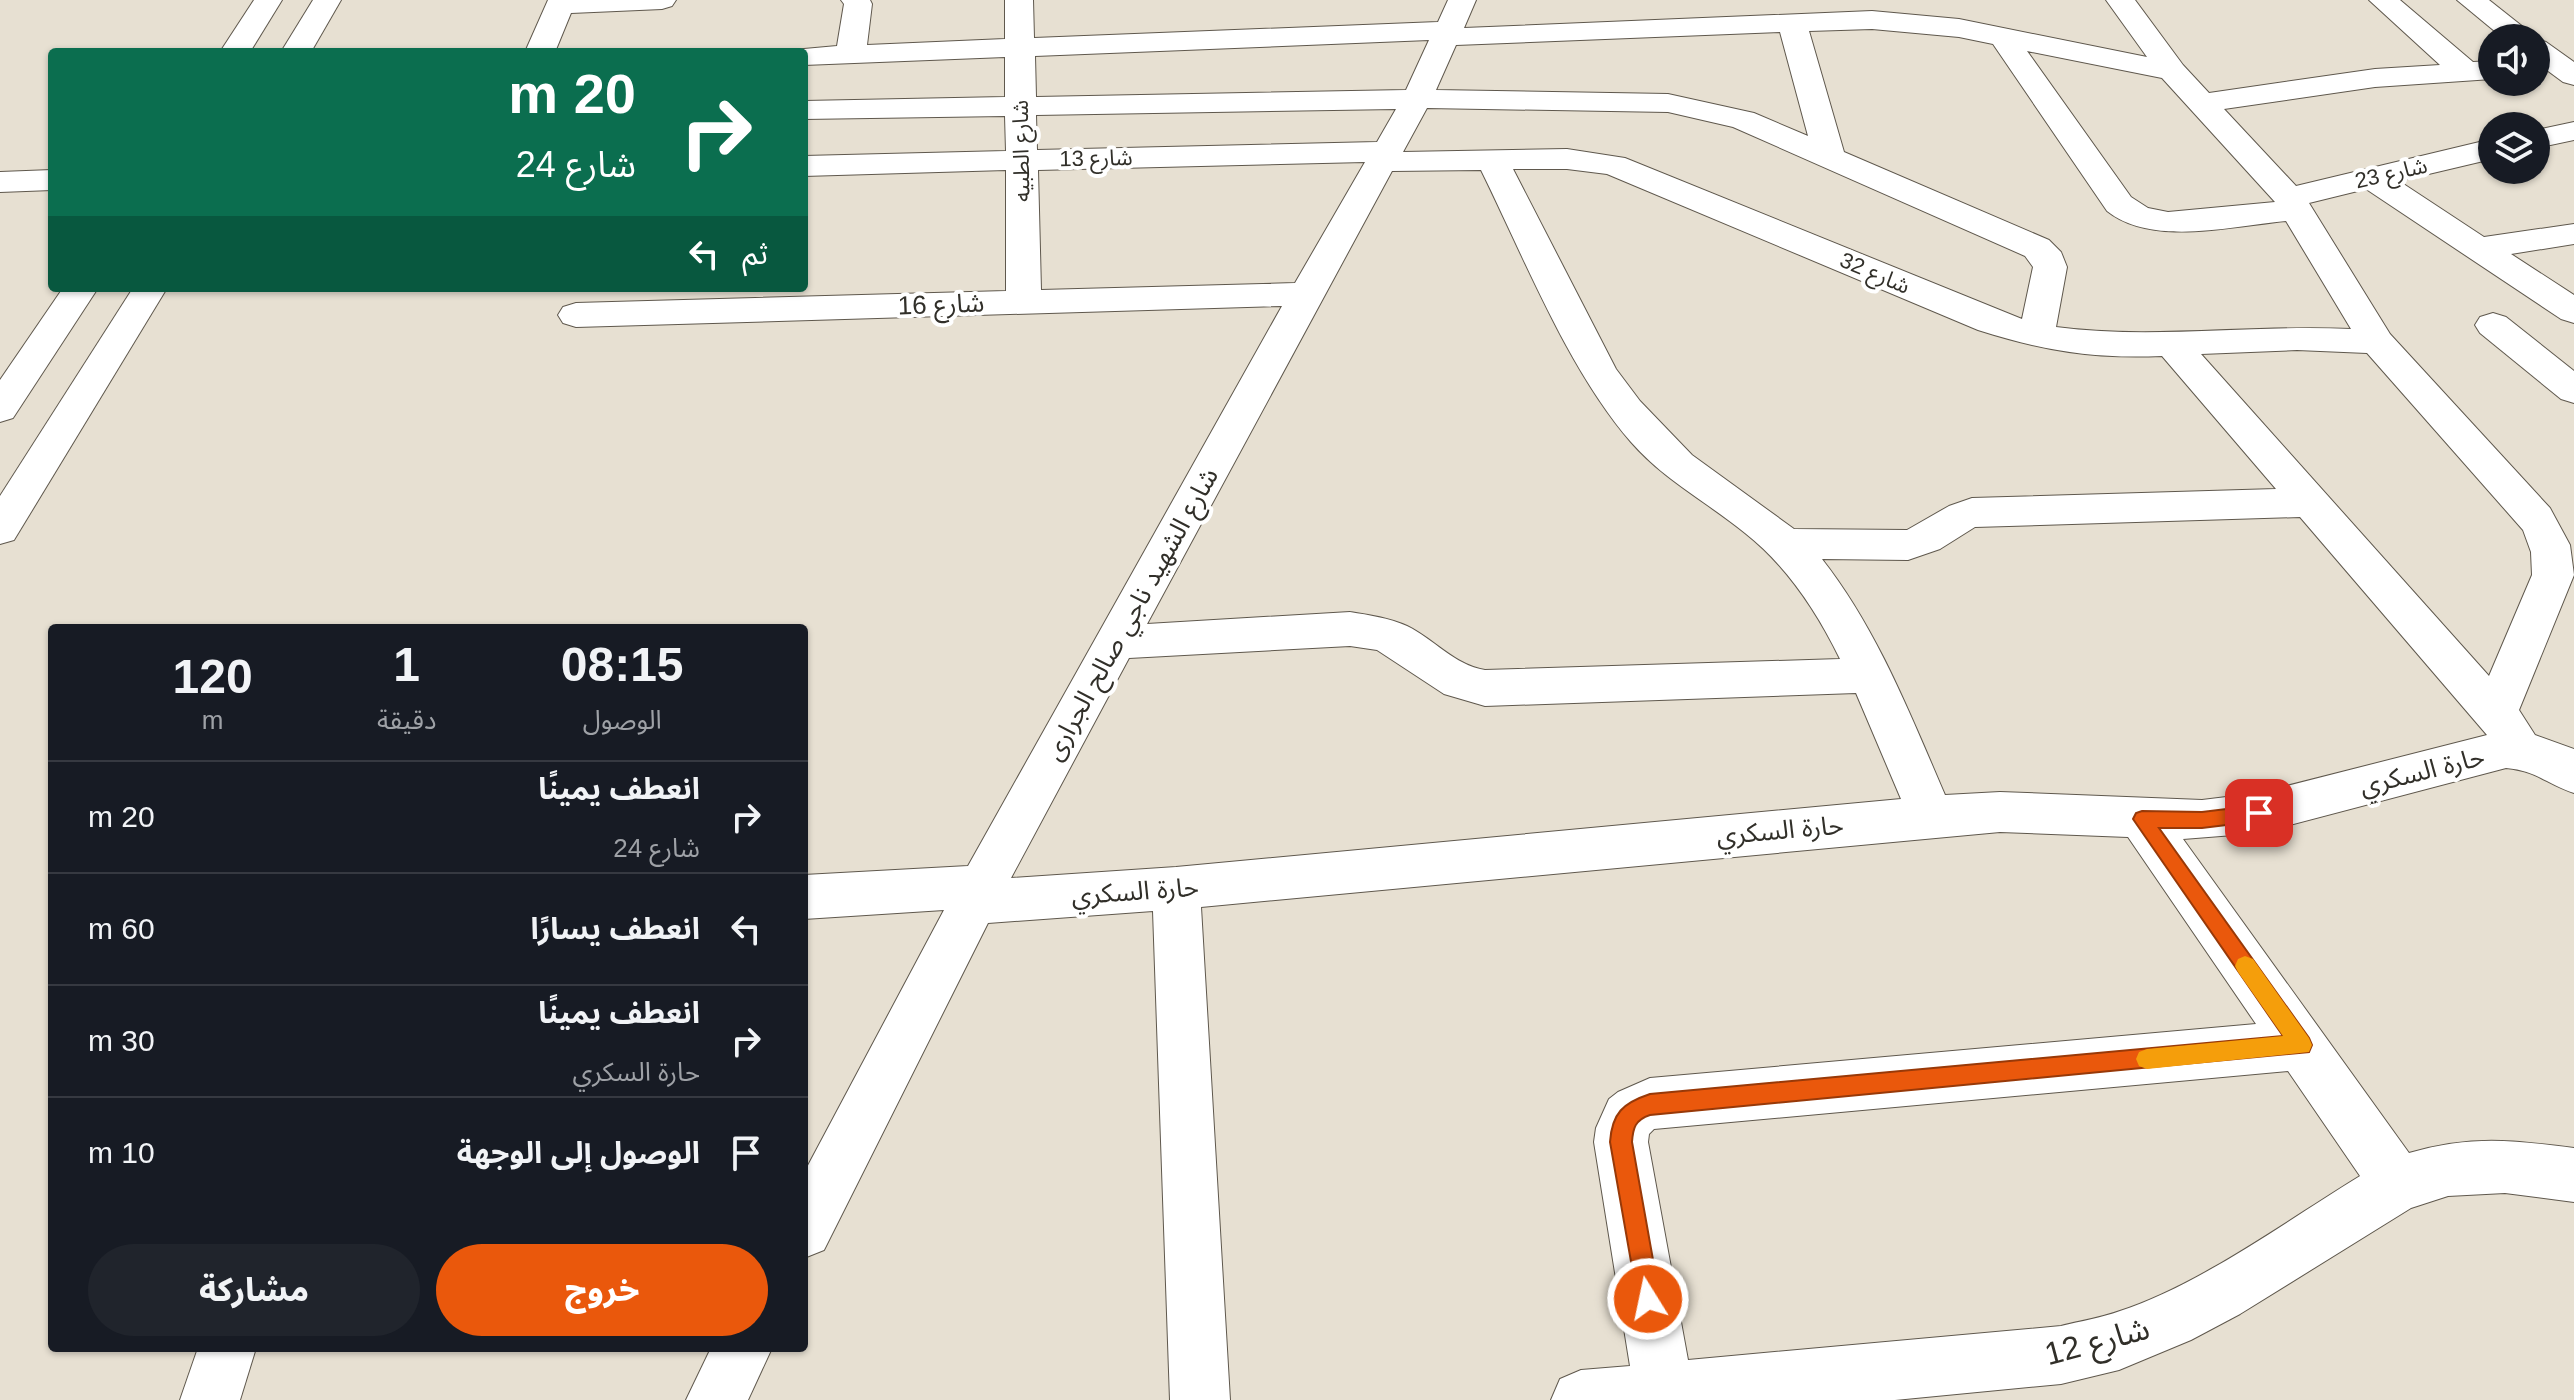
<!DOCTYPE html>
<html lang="ar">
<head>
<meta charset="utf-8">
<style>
	body { margin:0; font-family:Helvetica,"Noto Sans Arabic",sans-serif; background:#20242c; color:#f1f3f6; direction:rtl; height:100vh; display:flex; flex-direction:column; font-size:30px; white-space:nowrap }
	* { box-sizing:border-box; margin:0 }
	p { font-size:26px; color:#9ea1a6 }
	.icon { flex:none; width:44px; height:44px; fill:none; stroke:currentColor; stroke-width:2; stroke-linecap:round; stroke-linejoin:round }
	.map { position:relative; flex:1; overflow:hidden; direction:ltr }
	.details { position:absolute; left:48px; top:624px; width:760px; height:728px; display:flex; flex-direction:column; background:#171b24; border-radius:8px; box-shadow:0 2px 6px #0004; direction:rtl }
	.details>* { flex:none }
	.banner { position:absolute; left:48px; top:48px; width:760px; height:244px; border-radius:8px; box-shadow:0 2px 6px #0004; direction:rtl; background:#0b6e4f; color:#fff; overflow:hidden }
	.controls { position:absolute; left:2478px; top:24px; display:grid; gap:16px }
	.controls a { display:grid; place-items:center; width:72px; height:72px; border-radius:50%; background:#171b24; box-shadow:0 2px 6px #0004; font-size:40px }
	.pin { position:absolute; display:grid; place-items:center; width:68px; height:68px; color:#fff; margin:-34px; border-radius:16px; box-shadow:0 4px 12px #0006 }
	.me { position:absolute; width:88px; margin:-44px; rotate:350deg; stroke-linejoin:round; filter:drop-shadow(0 0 6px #0008) }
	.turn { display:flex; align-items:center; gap:28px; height:168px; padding:0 40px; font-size:36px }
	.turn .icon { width:104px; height:104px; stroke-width:2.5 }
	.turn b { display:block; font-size:56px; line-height:68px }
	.then { display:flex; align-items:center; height:76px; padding:0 40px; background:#0003; gap:16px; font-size:30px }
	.eta { display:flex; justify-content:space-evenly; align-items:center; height:136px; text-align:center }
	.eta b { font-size:48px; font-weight:800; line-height:56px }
	.action { display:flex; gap:16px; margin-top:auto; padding:16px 40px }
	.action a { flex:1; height:92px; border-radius:48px; background:#ea580c; color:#fff; font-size:32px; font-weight:800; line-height:92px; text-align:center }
	.action a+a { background:#20242c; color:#f1f3f6 }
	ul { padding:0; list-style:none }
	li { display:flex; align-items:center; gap:24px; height:112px; padding:0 40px; border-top:2px solid #363941 }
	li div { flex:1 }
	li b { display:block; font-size:30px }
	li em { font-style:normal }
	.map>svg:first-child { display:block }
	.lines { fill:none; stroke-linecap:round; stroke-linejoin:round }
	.minor-casing { stroke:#5f584d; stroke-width:2 }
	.minor { fill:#fff; fill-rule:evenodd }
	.route { fill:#ea580c; stroke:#983908; stroke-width:2 }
	.slow { fill:#f59e0b }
	.labels { text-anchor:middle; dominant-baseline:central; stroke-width:8; stroke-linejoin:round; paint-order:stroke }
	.far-street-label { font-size:22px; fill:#312f29; stroke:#fff }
	.street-label { font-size:26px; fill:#312f29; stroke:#fff }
	.near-street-label { font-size:32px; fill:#312f29; stroke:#fff }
</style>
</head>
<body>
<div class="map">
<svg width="2574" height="1400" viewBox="0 0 2574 1400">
	<rect width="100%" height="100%" fill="#e7e0d2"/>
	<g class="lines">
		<defs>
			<g id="minor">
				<polygon points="254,0 282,0 250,52 220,52"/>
				<polygon points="313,0 341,0 311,52 281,52"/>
				<polygon points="548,0 676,0 672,6 662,9 571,13 555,52 525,52"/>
				<path d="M841,0H870L872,4L867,45L1005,39V0H1033L1034,38L1438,22L1448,0H1476L1464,28L1872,11L1959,19L2147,57L2106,0H2135L2183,65L2209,93L2375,69L2440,65L2369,0H2400L2473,62L2492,61V79L2375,87L2224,109L2296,186L2492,139V159L2399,181L2484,237L2574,224V244L2511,254L2574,295V323L2561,319L2366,189L2309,203L2390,334L2550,508L2570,545L2574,575L2519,710L2535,735L2574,749V793C2546,784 2538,771 2506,768L2259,833L2183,839L2409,1153C2471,1135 2512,1140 2574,1148V1202L2505,1193L2448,1196L2411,1208L2240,1314L2191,1340L2119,1370L2061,1384L1895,1400H1551L1560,1379L1581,1370L1630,1366L1594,1142L1596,1128L1609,1099L1618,1092L1650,1078L2256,1024L2128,837L2000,832L1201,907L1230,1400H1170L1153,911L988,923L824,1250L804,1258V1173L944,910L804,919V875L968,866L1282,306L576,327L563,323L558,315L563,307L576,303L1006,291V170L804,176V156L1006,151L1005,116L804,119V101L1005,97V57L804,65V52H792L793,50L837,46L844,4ZM1872,29L1959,37L1993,44L2107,211C2152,247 2233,226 2286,221L2351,329C2252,324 2154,340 2056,327L2067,267L2061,252L2049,240L1844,152L1809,31ZM1780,32L1808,136L1754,113L1668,94L1436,90L1456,45ZM1429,40L1406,90L1036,97L1035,56ZM2027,51L2162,78L2275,202L2168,212L2148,208L2131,197ZM1427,108L1668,112L1733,127L2025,256L2033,267L2022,319L1625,158L1567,149L1403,152ZM1396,109L1377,142L1037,150L1036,115ZM1365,162L1295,283L1041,290L1038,170ZM1513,169H1567L1607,174L1978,330C2044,351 2093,359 2162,356L2276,489L1972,498L1949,506L1907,530L1794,529L1692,455L1640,401L1616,369ZM1481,170C1524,257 1568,370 1631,442C1664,480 1707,502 1745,533C1787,566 1817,612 1840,659L1485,670C1454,665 1434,639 1407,626C1389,618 1369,615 1350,612L1147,624L1392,171ZM2297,350L2367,353L2523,530L2531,552L2532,575L2489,676L2201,354ZM2300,517L2487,735L2259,793L2202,800L2000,792L1945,795C1910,714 1877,629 1822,559L1908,560L1940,549L1975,527ZM1350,646L1377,650L1444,694L1485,706L1856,693L1901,799L1176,867L1011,878L1129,658ZM2288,1071L2360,1176C2288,1220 2200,1285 2120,1311C2101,1318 2081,1321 2061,1326L1688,1360L1648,1142L1649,1134L1654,1129Z"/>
				<polygon points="2457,0 2489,0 2537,38 2503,38"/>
				<polygon points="2536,39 2546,42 2574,62 2574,85 2563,82 2536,62"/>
				<polygon points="2574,122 2574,140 2536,148 2536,130"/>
				<polygon points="52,170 52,190 0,192 0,172"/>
				<polygon points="63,288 98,288 13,418 0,422 0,380"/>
				<polygon points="133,288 167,288 14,540 0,544 0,496"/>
				<polygon points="2493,313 2506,317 2574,371 2574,403 2561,399 2480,333 2475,325 2480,317"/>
				<polygon points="198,1348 256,1348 240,1400 180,1400"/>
				<polygon points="711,1348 772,1348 748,1400 686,1400"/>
			</g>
		</defs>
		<use href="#minor" class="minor-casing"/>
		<use href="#minor" class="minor"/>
	</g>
	<path class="route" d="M2259,805L2266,807L2269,813L2266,819L2259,821L2202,828H2159L2309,1038L2312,1045L2309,1052L1650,1115C1635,1120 1633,1128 1632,1142L1660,1299L1656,1307L1648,1311L1639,1307L1610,1142C1612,1113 1623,1103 1650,1094L2283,1036L2133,819L2136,813L2142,811L2202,812Z"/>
	<polygon class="slow" points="2245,956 2253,959 2309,1038 2312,1045 2309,1052 2147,1069 2139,1066 2136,1059 2139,1052 2147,1049 2283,1036 2238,972 2235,966 2238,959"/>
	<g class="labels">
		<g class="far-street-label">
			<text transform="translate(1021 151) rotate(-91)">شارع الطبيه</text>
			<text transform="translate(1096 158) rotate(-1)">شارع 13</text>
			<text transform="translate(2391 173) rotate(-13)">شارع 23</text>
			<text transform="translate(1875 273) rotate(23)">شارع 32</text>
		</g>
		<g class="street-label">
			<text transform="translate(941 304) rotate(-2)">شارع 16</text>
			<text transform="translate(1131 614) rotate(-61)">شارع الشهيد ناجي صالح الجرارى</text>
			<text transform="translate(2422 771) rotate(-14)">حارة السكري</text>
			<text transform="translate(1780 830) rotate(-5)">حارة السكري</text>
			<text transform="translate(1135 891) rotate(-4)">حارة السكري</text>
		</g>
		<g class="near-street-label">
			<text transform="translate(2097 1341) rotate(-15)">شارع 12</text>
		</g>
	</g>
</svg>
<div class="controls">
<a><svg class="icon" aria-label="sound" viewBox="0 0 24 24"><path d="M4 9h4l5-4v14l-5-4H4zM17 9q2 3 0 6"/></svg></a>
<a><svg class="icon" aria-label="layers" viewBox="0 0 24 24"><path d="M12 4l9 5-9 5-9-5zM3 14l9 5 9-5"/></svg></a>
</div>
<div class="pin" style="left:2259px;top:813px;background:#d93025"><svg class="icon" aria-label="arrive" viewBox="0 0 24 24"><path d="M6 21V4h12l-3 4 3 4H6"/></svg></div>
<svg class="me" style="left:1648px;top:1299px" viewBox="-20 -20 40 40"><circle r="17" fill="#ea580c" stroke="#fff" stroke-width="3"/><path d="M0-11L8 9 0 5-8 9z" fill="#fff"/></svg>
<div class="banner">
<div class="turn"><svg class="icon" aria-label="right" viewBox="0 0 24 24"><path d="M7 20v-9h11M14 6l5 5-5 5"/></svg><div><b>20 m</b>شارع 24</div></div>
<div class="then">ثم<svg class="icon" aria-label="left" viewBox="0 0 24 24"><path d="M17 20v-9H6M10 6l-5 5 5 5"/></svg></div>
</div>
<section class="details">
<div class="eta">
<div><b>08:15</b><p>الوصول</p></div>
<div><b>1</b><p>دقيقة</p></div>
<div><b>120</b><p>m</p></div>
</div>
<ul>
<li><svg class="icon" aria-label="right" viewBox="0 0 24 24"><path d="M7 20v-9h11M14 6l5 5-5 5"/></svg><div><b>انعطف يمينًا</b><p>شارع 24</p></div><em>20 m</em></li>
<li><svg class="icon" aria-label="left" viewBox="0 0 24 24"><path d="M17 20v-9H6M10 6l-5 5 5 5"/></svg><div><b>انعطف يسارًا</b></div><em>60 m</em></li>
<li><svg class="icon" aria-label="right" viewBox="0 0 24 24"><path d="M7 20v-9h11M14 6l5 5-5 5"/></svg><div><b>انعطف يمينًا</b><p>حارة السكري</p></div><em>30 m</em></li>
<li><svg class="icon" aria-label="arrive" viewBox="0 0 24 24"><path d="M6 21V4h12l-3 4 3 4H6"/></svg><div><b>الوصول إلى الوجهة</b></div><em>10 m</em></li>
</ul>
<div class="action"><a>خروج</a><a>مشاركة</a></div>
</section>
</div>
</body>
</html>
